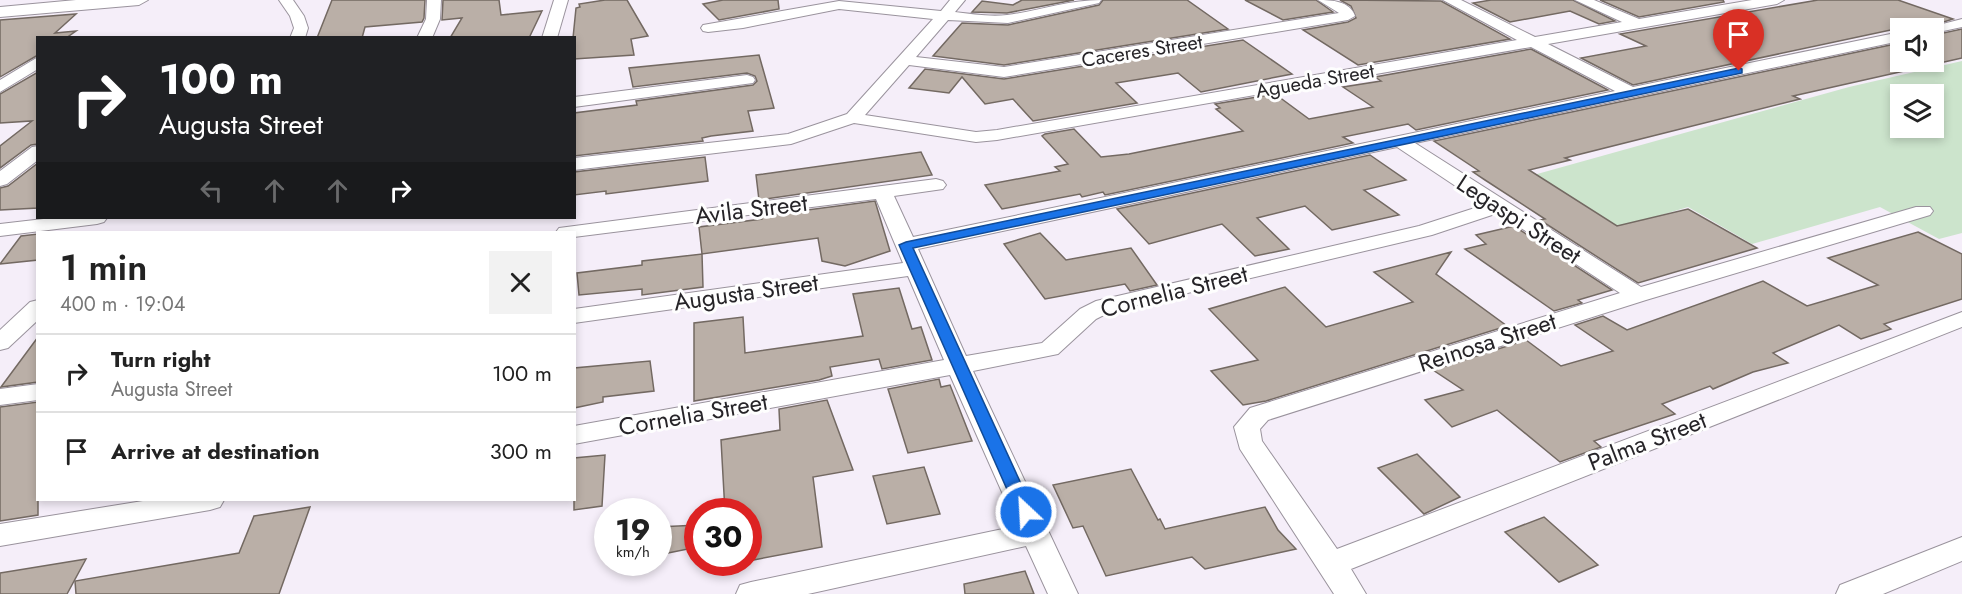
<!DOCTYPE html>
<html lang="en">
<head>
<meta charset="utf-8">
<style>
	body { margin:0; font-family:Jost,sans-serif; background:#f2f2f2; color:#222; height:100vh; display:flex; flex-direction:column; font-size:22px; white-space:nowrap }
	* { box-sizing:border-box; margin:0 }
	p { font-size:20px; color:#767676 }
	.icon { flex:none; width:33px; height:33px; fill:none; stroke:currentColor; stroke-width:2; stroke-linecap:round; stroke-linejoin:round }
	.map { position:relative; flex:1; overflow:hidden }
	.panel { position:absolute; left:36px; top:231px; width:540px; height:270px; display:flex; flex-direction:column; background:#fff; border-radius:0px; box-shadow:0 3px 9px #0003 }
	.panel>* { flex:none }
	.banner { position:absolute; left:36px; top:36px; width:540px; height:183px; border-radius:0px; box-shadow:0 3px 9px #0003; background:#202124; color:#fff; overflow:hidden }
	.fabs { position:absolute; left:1890px; top:18px; display:grid; gap:12px }
	.fabs a { display:grid; place-items:center; width:54px; height:54px; border-radius:0px; background:#fff; box-shadow:0 3px 9px #0003; font-size:30px }
	.speed { position:absolute; left:594px; top:498px; display:flex; gap:12px; font-size:30px; font-weight:700; text-align:center }
	.speed>* { display:grid; place-content:center; width:78px; height:78px; border-radius:50%; background:#fff; box-shadow:0 3px 9px #0003; line-height:1 }
	.speed small { font-size:15px; font-weight:400 }
	.speed .limit { border:9px solid #d22; background:#fff; color:#111 }
	.pin { position:absolute; display:grid; place-items:center; width:51px; height:51px; color:#fff; margin:-62px -26px; border-radius:50% 50% 50% 0; rotate:-45deg; box-shadow:0 0 6px #0007 }
	.pin .icon { rotate:45deg }
	.me { position:absolute; width:66px; margin:-33px; rotate:335deg; stroke-linejoin:round; filter:drop-shadow(0 0 4px #0008) }
	.turn { display:flex; align-items:center; gap:21px; height:126px; padding:0 24px; font-size:27px }
	.turn .icon { width:78px; height:78px; stroke-width:2.5 }
	.turn b { display:block; font-size:42px; line-height:51px }
	.lanes { display:flex; align-items:center; height:57px; padding:0 24px; background:#0003; justify-content:center; gap:30px; direction:ltr }
	.lanes .off { opacity:.35 }
	.round { display:grid; place-items:center; flex:none; width:63px; height:63px; border-radius:0px; background:#f2f2f2 }
	.summary { display:flex; align-items:center; justify-content:space-between; height:102px; padding:0 24px }
	h1 { font-size:36px; font-weight:600; line-height:45px }
	ul { padding:0; list-style:none }
	li { display:flex; align-items:center; gap:18px; height:78px; padding:0 24px; border-top:2px solid #e0e0e0 }
	li div { flex:1 }
	li b { display:block; font-size:22px }
	li em { font-style:normal }
	.map>svg:first-child { display:block }
	.green { fill:#cce4cc; fill-rule:evenodd }
	.building { fill:#baafa7; stroke:#736962; stroke-width:1.5 }
	.lines { fill:none; stroke-linecap:round; stroke-linejoin:round }
	.minor-casing { stroke:#9a939d; stroke-width:2 }
	.tertiary-casing { stroke:#9a939d; stroke-width:2 }
	.minor { fill:#fff; fill-rule:evenodd }
	.tertiary { fill:#fff; fill-rule:evenodd }
	.route { fill:#1a73e8; stroke:#114b97; stroke-width:1.5 }
	.labels { text-anchor:middle; dominant-baseline:central; stroke-width:6; stroke-linejoin:round; paint-order:stroke }
	.far-street-label { font-size:20px; fill:#262428; stroke:#fefefe }
	.street-label { font-size:24px; fill:#262428; stroke:#fefefe }
</style>
</head>
<body>
<div class="map">
<svg width="1962" height="594" viewBox="0 0 1962 594">
	<rect width="100%" height="100%" fill="#f5eef9"/>
	<path class="green" d="M1962,61V233L1939,239L1880,207L1752,244L1688,207L1615,229L1530,176L1849,87ZM1900,94H1934V128H1900Z"/>
	<g class="building">
		<polygon points="332,0 425,0 424,18 422,22 365,27 362,38 317,38"/>
		<polygon points="443,0 499,0 501,15 542,11 529,38 450,38 462,18 442,20"/>
		<polygon points="605,0 627,0 648,36 631,39 634,55 574,59 573,38 576,8 580,7 579,4"/>
		<polygon points="723,0 778,0 779,9 719,20 703,4"/>
		<polygon points="1022,0 1074,0 1007,13 972,12 982,1 1013,5"/>
		<polygon points="1103,0 1187,0 1228,29 1004,65 933,56 962,23 1008,25 1099,5"/>
		<polygon points="1245,0 1316,0 1333,12 1283,20"/>
		<polygon points="1340,0 1441,1 1510,39 1358,65 1303,30 1348,22 1356,18 1351,6"/>
		<polygon points="1491,0 1573,0 1615,21 1599,24 1570,11 1510,22 1473,3"/>
		<polygon points="1600,0 1723,0 1724,2 1639,17"/>
		<polygon points="1818,0 1898,0 1953,19 1925,28 1900,28 1633,85 1581,58 1646,46 1620,34"/>
		<polygon points="76,14 55,33 76,31 66,38 38,38 38,55 0,77 0,20"/>
		<polygon points="1962,29 1962,58 1793,96 1800,99 1565,158 1570,160 1529,170 1617,226 1688,209 1757,248 1638,283 1540,220 1545,219 1485,180 1473,172 1479,171 1434,141 1900,43 1900,62 1934,62 1934,35"/>
		<polygon points="1243,40 1292,74 1201,92 1178,73 1116,83 1137,103 1033,121 1013,99 985,104 962,77 949,93 909,88 925,69 1004,79"/>
		<polygon points="1531,49 1608,90 1416,130 1408,124 1343,137 1353,143 1105,195 1103,192 1082,197 1080,194 1002,209 985,185 1060,171 1055,167 1068,164 1042,136 1045,134 1074,129 1101,157 1129,154 1243,131 1216,109 1220,108 1215,104 1275,94 1309,119 1373,107 1343,87 1381,81 1375,77"/>
		<polygon points="759,55 774,108 748,111 753,131 711,136 702,138 703,141 574,156 574,113 637,105 636,101 753,85 757,81 755,76 747,73 633,87 629,68"/>
		<polygon points="38,72 38,144 31,145 0,168 0,146 32,121 0,123 0,94"/>
		<polygon points="921,152 932,175 759,200 756,175"/>
		<polygon points="1370,155 1406,180 1364,190 1399,215 1332,230 1305,206 1257,218 1289,249 1255,256 1222,224 1149,244 1117,209"/>
		<polygon points="705,157 708,181 606,194 606,191 574,195 574,172"/>
		<polygon points="38,163 38,208 0,210 0,188 8,186"/>
		<polygon points="875,201 890,251 845,266 822,261 818,238 702,254 699,227 762,219 762,216"/>
		<polygon points="1514,226 1612,290 1578,300 1582,303 1554,311 1465,249 1486,244 1476,235"/>
		<polygon points="1918,232 1962,254 1962,299 1884,324 1891,329 1861,339 1839,325 1773,353 1788,363 1753,372 1713,389 1710,386 1662,404 1675,414 1594,441 1601,447 1560,462 1497,410 1452,427 1425,400 1463,390 1433,370 1526,340 1561,366 1613,351 1575,325 1603,316 1627,330 1763,281 1807,306 1878,285 1828,258"/>
		<polygon points="1040,233 1066,260 1131,248 1157,285 1130,291 1125,284 1045,299 1004,244"/>
		<polygon points="38,234 38,260 0,264 21,236"/>
		<polygon points="1451,252 1436,274 1507,326 1266,401 1243,405 1211,371 1258,360 1209,309 1285,287 1326,327 1413,302 1374,272"/>
		<polygon points="702,254 703,287 642,295 642,289 579,295 577,273 642,265 642,261"/>
		<polygon points="899,288 912,329 921,327 932,360 882,369 879,359 830,367 832,376 819,380 694,401 694,323 743,317 745,353 863,336 853,294"/>
		<polygon points="38,337 38,382 1,387"/>
		<polygon points="650,361 654,391 603,397 603,402 574,408 574,368"/>
		<polygon points="939,379 941,387 950,385 972,441 908,453 888,389"/>
		<polygon points="827,400 853,470 813,477 822,547 748,561 748,512 725,512 721,440 780,430 779,409"/>
		<polygon points="38,402 38,515 0,521 0,407"/>
		<polygon points="1417,454 1460,497 1424,514 1378,468"/>
		<polygon points="605,455 602,506 574,510 574,458"/>
		<polygon points="924,467 940,514 887,524 873,476"/>
		<polygon points="1131,469 1158,520 1160,519 1165,529 1265,507 1278,530 1296,549 1205,569 1192,557 1106,576 1083,526 1073,528 1053,485"/>
		<polygon points="310,507 279,594 76,594 75,581 239,553 254,516"/>
		<polygon points="1544,517 1598,565 1559,582 1505,532"/>
		<polygon points="698,525 698,547 658,555 658,527"/>
		<polygon points="86,559 67,594 0,594 0,573"/>
		<polygon points="1025,571 1034,594 965,594 964,584"/>
	</g>
	<g class="lines">
		<defs>
			<g id="minor">
				<polygon points="279,0 293,0 304,16 308,28 305,38 290,38 294,28 290,16"/>
				<polygon points="427,0 441,0 440,19 432,38 417,38 426,19"/>
				<polygon points="554,0 568,0 557,38 542,38"/>
				<path d="M950,0H965L955,12C972,14 990,17 1007,15C1039,11 1068,0 1101,0L1099,3L1008,23L948,20L916,57L1004,67L1339,13L1318,0C1332,0 1350,1 1355,16L1348,20L1004,77L909,65L865,115L976,132L997,130L1517,40L1443,0H1461L1535,37L1622,22L1575,0H1594L1639,19L1752,0H1784L1777,4L1548,44L1633,87L1900,32V41L1415,143L1641,287L1916,207H1930L1933,211L1930,215L1646,300L1268,420L1260,429L1262,441L1337,549L1962,312V327L1351,569L1366,594H1334L1240,449L1234,427L1250,408L1620,293L1498,213L1432,235L1112,311L1096,319L1058,354L973,371L1078,594H1048L1026,546L808,594H736L740,585L751,582L1017,526L950,375L574,444V426L944,360L908,276L574,323V309L903,263L876,199L574,237V232H556L559,228L936,179L943,181L946,185L943,189L894,196L913,237L1615,91L1531,47L997,140L976,142L854,123L791,144L574,170V158L788,134L847,114L933,19L839,9L743,28L708,32L703,31L701,28L703,25L839,1L941,11ZM1397,147L1484,205L1419,226L1096,301L1080,309L1042,343L966,356L918,249Z"/>
				<polygon points="1962,19 1962,27 1934,33 1934,28 1927,28"/>
				<polygon points="38,57 38,69 0,92 0,80"/>
				<polygon points="747,75 753,77 755,80 753,83 574,107 574,97"/>
				<polygon points="38,146 38,160 7,184 0,186 0,171 32,147"/>
				<polygon points="52,218 107,218 104,222 97,224 0,236 0,224"/>
				<polygon points="38,300 38,320 8,348 0,350 0,330 30,302"/>
				<polygon points="38,384 38,400 0,405 0,389"/>
				<polygon points="149,500 224,500 220,507 210,510 0,546 0,524"/>
				<polygon points="1962,537 1962,561 1883,594 1836,594 1840,585"/>
			</g>
			<polygon id="tertiary" points="76,0 148,0 139,5 0,17 0,7"/>
		</defs>
		<use href="#minor" class="minor-casing"/>
		<use href="#tertiary" class="tertiary-casing"/>
		<use href="#minor" class="minor"/>
		<use href="#tertiary" class="tertiary"/>
	</g>
	<polygon class="route" points="1739,68 1742,69 1742,73 913,248 1034,512 1032,517 1019,517 1017,512 899,245 906,242"/>
	<g class="labels">
		<g class="far-street-label">
			<text transform="translate(1142 51) rotate(-9)">Caceres Street</text>
			<text transform="translate(1315 81) rotate(-10)">Agueda Street</text>
		</g>
		<g class="street-label">
			<text transform="translate(751 209) rotate(-7)">Avila Street</text>
			<text transform="translate(1519 219) rotate(33)">Legaspi Street</text>
			<text transform="translate(1174 291) rotate(-14)">Cornelia Street</text>
			<text transform="translate(746 292) rotate(-8)">Augusta Street</text>
			<text transform="translate(1487 342) rotate(-18)">Reinosa Street</text>
			<text transform="translate(693 414) rotate(-10)">Cornelia Street</text>
			<text transform="translate(1647 441) rotate(-21)">Palma Street</text>
		</g>
	</g>
</svg>
<div class="fabs">
<a><svg class="icon" aria-label="sound" viewBox="0 0 24 24"><path d="M4 9h4l5-4v14l-5-4H4zM17 9q2 3 0 6"/></svg></a>
<a><svg class="icon" aria-label="layers" viewBox="0 0 24 24"><path d="M12 4l9 5-9 5-9-5zM3 14l9 5 9-5"/></svg></a>
</div>
<div class="speed"><div>19<small>km/h</small></div><div class="limit">30</div></div>
<div class="pin" style="left:1739px;top:71px;background:#d93025"><svg class="icon" aria-label="arrive" viewBox="0 0 24 24"><path d="M6 21V4h12l-3 4 3 4H6"/></svg></div>
<svg class="me" style="left:1026px;top:512px" viewBox="-20 -20 40 40"><circle r="17" fill="#1a73e8" stroke="#fff" stroke-width="3"/><path d="M0-11L8 9 0 5-8 9z" fill="#fff"/></svg>
<div class="banner">
<div class="turn"><svg class="icon" aria-label="right" viewBox="0 0 24 24"><path d="M7 20v-9h11M14 6l5 5-5 5"/></svg><div><b>100 m</b>Augusta Street</div></div>
<div class="lanes"><svg class="icon off" aria-label="left" viewBox="0 0 24 24"><path d="M17 20v-9H6M10 6l-5 5 5 5"/></svg><svg class="icon off" aria-label="ahead" viewBox="0 0 24 24"><path d="M12 20V5M6 11l6-6 6 6"/></svg><svg class="icon off" aria-label="ahead" viewBox="0 0 24 24"><path d="M12 20V5M6 11l6-6 6 6"/></svg><svg class="icon" aria-label="right" viewBox="0 0 24 24"><path d="M7 20v-9h11M14 6l5 5-5 5"/></svg></div>
</div>
<section class="panel">
<div class="summary"><div><h1>1 min</h1><p>400 m · 19:04</p></div><a class="round"><svg class="icon" aria-label="close" viewBox="0 0 24 24"><path d="M6 6l12 12M18 6L6 18"/></svg></a></div>
<ul>
<li><svg class="icon" aria-label="right" viewBox="0 0 24 24"><path d="M7 20v-9h11M14 6l5 5-5 5"/></svg><div><b>Turn right</b><p>Augusta Street</p></div><em>100 m</em></li>
<li><svg class="icon" aria-label="arrive" viewBox="0 0 24 24"><path d="M6 21V4h12l-3 4 3 4H6"/></svg><div><b>Arrive at destination</b></div><em>300 m</em></li>
</ul>
</section>
</div>
</body>
</html>
